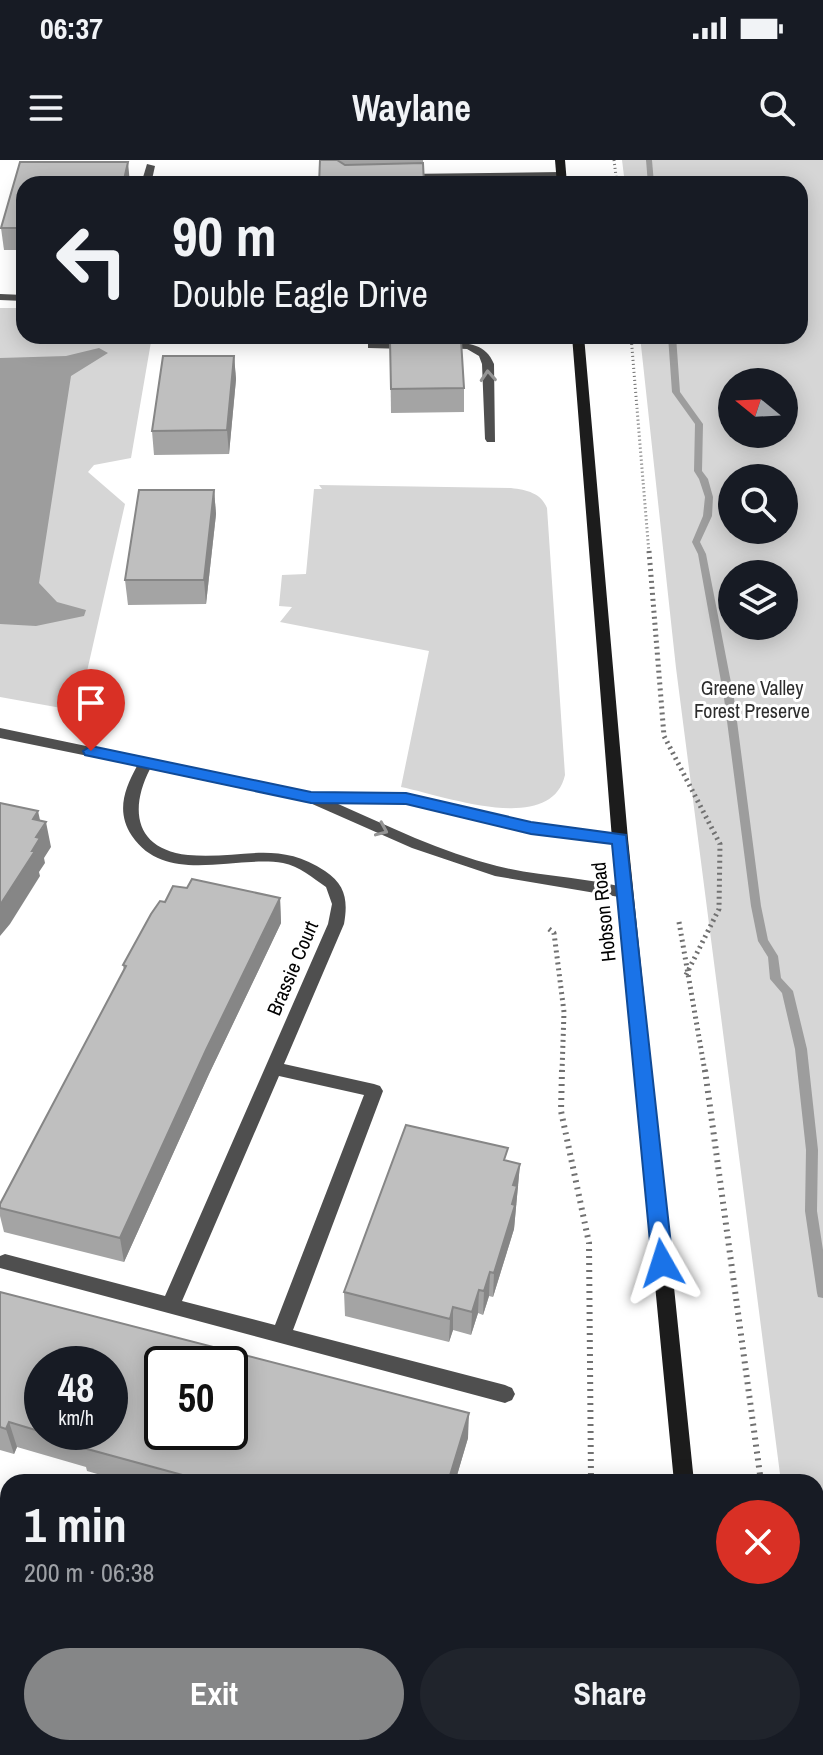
<!DOCTYPE html>
<html lang="en">
<head>
<meta charset="utf-8">
<style>
	body { margin:0; font-family:"Archivo Narrow",sans-serif; background:#20242c; color:#f1f3f6; height:100vh; display:flex; flex-direction:column; font-size:30px; white-space:nowrap }
	* { box-sizing:border-box; margin:0 }
	p { font-size:26px; color:#9ea1a6 }
	.icon { flex:none; width:44px; height:44px; fill:none; stroke:currentColor; stroke-width:2; stroke-linecap:round; stroke-linejoin:round }
	.map { position:relative; flex:1; overflow:hidden }
	.details { position:absolute; left:0px; top:1314px; width:824px; height:282px; display:flex; flex-direction:column; background:#171b24; border-radius:24px 24px 0 0; box-shadow:0 4px 20px #0003 }
	.details>* { flex:none }
	.guide { position:absolute; left:16px; top:16px; width:792px; height:168px; border-radius:24px; box-shadow:0 4px 20px #0003; background:#171b24; color:#f1f3f6; overflow:hidden }
	.needle { width:52px; rotate:288deg }
	.fabs { position:absolute; left:718px; top:208px; display:grid; gap:16px }
	.fabs a { display:grid; place-items:center; width:80px; height:80px; border-radius:50%; background:#171b24; box-shadow:0 4px 20px #0003; font-size:40px }
	.speed { position:absolute; left:24px; top:1186px; display:flex; gap:16px; font-size:40px; font-weight:700; text-align:center }
	.speed>* { display:grid; place-content:center; width:104px; height:104px; border-radius:50%; background:#171b24; box-shadow:0 4px 20px #0003; line-height:1 }
	.speed small { font-size:20px; font-weight:400 }
	.speed .limit { border:4px solid #111; border-radius:12px; background:#fff; color:#111 }
	.pin { position:absolute; display:grid; place-items:center; width:68px; height:68px; color:#fff; margin:-82px -34px; border-radius:50% 50% 50% 0; rotate:-45deg; box-shadow:0 0 8px #0007 }
	.pin .icon { rotate:45deg }
	.me { position:absolute; width:88px; margin:-44px; rotate:354deg; stroke-linejoin:round; filter:drop-shadow(0 0 6px #0008) }
	.turn { display:flex; align-items:center; gap:28px; height:168px; padding:0 24px; font-size:36px }
	.turn .icon { width:104px; height:104px; stroke-width:2.5 }
	.turn b { display:block; font-size:56px; line-height:68px }
	.round { display:grid; place-items:center; flex:none; width:84px; height:84px; border-radius:42px; background:#20242c }
	.overview { display:flex; align-items:center; justify-content:space-between; height:136px; padding:0 24px }
	h1 { font-size:48px; font-weight:700; line-height:60px }
	.primary-button { display:flex; gap:16px; margin-top:auto; padding:16px 24px }
	.primary-button a { flex:1; height:92px; border-radius:48px; background:#858687; color:#fff; font-size:32px; font-weight:700; line-height:92px; text-align:center }
	.primary-button a+a { background:#20242c; color:#f1f3f6 }
	.status { display:flex; justify-content:space-between; align-items:center; height:56px; padding:0 40px; background:#171b24; direction:ltr }
	.status svg { height:22px; fill:currentColor }
	header { display:flex; justify-content:space-between; align-items:center; height:104px; padding:0 24px; background:#171b24; font-size:36px; font-weight:700 }
	.map>svg:first-child { display:block }
	.green { fill:#d6d6d6; fill-rule:evenodd }
	.water { fill:#9d9d9d }
	.lines { fill:none; stroke-linecap:round; stroke-linejoin:round }
	.stream { fill:#9d9d9d; fill-rule:evenodd }
	.path-far2 { stroke:#717171; stroke-width:3; stroke-dasharray:1 3; stroke-linecap:butt }
	.path-far1 { stroke:#717171; stroke-width:5; stroke-dasharray:2 4; stroke-linecap:butt }
	.path { stroke:#717171; stroke-width:6; stroke-dasharray:2 5; stroke-linecap:butt }
	.service { fill:#4f4f4f; fill-rule:evenodd }
	.minor { fill:#4f4f4f; fill-rule:evenodd }
	.secondary { fill:#1c1c1c; fill-rule:evenodd }
	.wall { fill:#a4a4a4 }
	.shaded-wall { fill:#868686 }
	.building { fill:#bfbfbf; stroke:#868686; stroke-width:2; fill-rule:evenodd }
	.oneway { stroke:#959595 }
	.route { fill:#1a73e8; stroke:#114b97; stroke-width:2 }
	.labels { text-anchor:middle; dominant-baseline:central; stroke-width:6; stroke-linejoin:round; paint-order:stroke }
	.park-label { font-size:20px; fill:#2d2d2d; stroke:#fff }
	.street-label { font-size:20px; fill:#000; stroke:#fff }
</style>
</head>
<body>
<div class="status"><b>06:37</b><svg viewBox="0 0 49 12"><path d="M0 12V9h3v3zM5 12V6h3v6zM10 12V3h3v9zM15 12V0h3v12zM26 1h20v11H26zM47 4h2v5h-2z"/></svg></div>
<header><svg class="icon" aria-label="menu" viewBox="0 0 24 24"><path d="M4 6h16M4 12h16M4 18h16"/></svg>Waylane<svg class="icon" aria-label="search" viewBox="0 0 24 24"><circle cx="10" cy="10" r="6"/><path d="M15 15l6 6"/></svg></header>
<div class="map">
<svg width="823" height="1595" viewBox="0 0 823 1595">
	<rect width="100%" height="100%" fill="#fff"/>
	<g class="green">
		<path d="M622,0H823V1595H816L815,1588L816,1322H781L676,508L640,176H800V24H625ZM732,222H784V274H732ZM732,318H784V370H732ZM732,414H784V466H732Z"/>
		<polygon points="0,148 24,148 24,176 152,176 131,298 94,305 88,312 125,344 78,551 0,537"/>
		<path d="M319,325L511,328C527,330 541,333 547,348L565,615C551,676 445,636 401,627L429,491L280,462L292,447L279,446L282,415L306,414L314,329H322Z"/>
	</g>
	<g class="water">
		<polygon points="99,188 108,193 71,216 39,423 57,442 86,450 84,456 36,466 0,464 0,198 66,196"/>
		<polygon points="0,1438 8,1442 8,1588 308,1588 317,1595 0,1595"/>
	</g>
	<g class="lines">
		<g class="stream">
			<polygon points="646,0 652,0 654,24 648,24"/>
			<polygon points="668,176 676,176 680,232 703,264 702,311 708,319 713,337 712,356 700,382 706,394 734,538 761,746 768,780 778,796 781,818 793,831 807,889 818,990 817,1051 823,1090 823,1138 818,1137 817,1133 805,1051 806,990 795,889 782,833 770,819 768,797 758,781 751,746 724,538 698,394 692,382 703,356 705,337 699,319 694,311 695,264 672,232"/>
		</g>
		<g class="path-far2">
			<polyline points="614,0 617,24"/>
			<polyline points="631,176 649,393"/>
		</g>
		<g class="path-far1">
			<polyline points="649,391 664,576 720,684 719,749 686,815"/>
			<polyline points="679,762 705,912"/>
			<polyline points="549,769 554,773 564,852 562,912"/>
		</g>
		<g class="path">
			<polyline points="562,910 561,951 589,1083 591,1322"/>
			<polyline points="705,910 761,1322"/>
			<polyline points="0,1375 8,1380"/>
			<polyline points="410,1588 417,1595"/>
			<polyline points="599,1588 600,1595"/>
			<polyline points="794,1588 795,1595"/>
		</g>
		<g class="service">
			<polygon points="147,4 155,6 151,24 141,24"/>
			<polygon points="561,12 566,15 564,17 403,20 398,17 403,14"/>
			<polygon points="372,183 408,183 414,186 408,189 368,188 368,184"/>
			<path d="M445,183C466,183 485,182 494,204L495,282H487L485,279L482,204L479,196L467,189L441,188V184Z"/>
		</g>
		<g class="minor">
			<polygon points="0,134 24,135 24,141 0,140"/>
			<path d="M0,568L311,633H406L531,663L625,675L628,679L625,683L620,684L531,673L406,643H336C388,666 441,692 497,706C541,717 587,717 630,729L633,733L625,738L495,716L412,688L310,643L150,609C129,650 135,689 188,695C240,700 277,679 325,711C346,725 348,741 344,764L284,904L374,924L380,926L383,931L293,1170L505,1225L512,1228L515,1234L512,1240L505,1243L0,1108V1096L5,1094L165,1136L328,764L332,744L326,727C313,718 299,706 283,703C234,695 166,726 132,676C116,652 124,630 137,606L0,578ZM279,916L364,935L275,1165L182,1141Z"/>
		</g>
		<g class="secondary">
			<polygon points="555,0 565,0 567,24 557,24"/>
			<polygon points="572,176 584,176 628,679 694,1322 674,1322 612,679"/>
			<polygon points="699,1588 721,1588 722,1595 700,1595"/>
		</g>
	</g>
	<g class="wall">
		<polygon points="320,0 423,0 424,24"/>
		<polygon points="24,24 24,90 4,90 1,68"/>
		<polygon points="446,180 464,228 464,252 391,253 390,181"/>
		<polygon points="234,196 236,219 229,294 154,295 152,271"/>
		<polygon points="214,330 216,354 206,444 128,445 125,420"/>
		<polygon points="187,728 280,738 281,763 209,914 124,1102 4,1072 0,1056 0,1044 124,811 123,805 165,742"/>
		<polygon points="507,1001 520,1004 514,1069 493,1137 489,1136 483,1155 478,1153 471,1175 453,1170 449,1182 345,1156 344,1132"/>
		<polygon points="0,1132 468,1278 455,1322 125,1322 87,1311 86,1307 17,1287 14,1294 0,1290"/>
	</g>
	<g class="shaded-wall">
		<polygon points="128,2 130,24 123,24"/>
		<polygon points="234,196 236,219 229,294 227,270"/>
		<polygon points="214,330 216,354 206,444 204,420"/>
		<polygon points="38,651 42,669 46,662 51,687 44,698 45,703 39,712 40,716 10,764 0,776 0,745 33,659"/>
		<polygon points="280,738 281,763 209,914 124,1102 120,1078 206,890"/>
		<polygon points="520,1004 514,1069 493,1137 494,1113 513,1025"/>
		<polygon points="490,1112 489,1136 483,1155 484,1131"/>
		<polygon points="479,1130 478,1153 471,1175 472,1152"/>
		<polygon points="453,1147 453,1170 449,1182 450,1159"/>
		<polygon points="469,1253 468,1278 455,1322 448,1322"/>
		<polygon points="9,1262 17,1287 14,1294 6,1269"/>
	</g>
	<g class="building">
		<polygon points="320,0 337,0 345,5 423,3 424,24 319,24"/>
		<polygon points="20,2 128,2 123,24 24,24 24,68 1,68"/>
		<polygon points="407,176 446,176 446,180 461,180 464,228 391,229 390,181 407,181"/>
		<polygon points="163,196 234,196 227,270 152,271"/>
		<polygon points="139,330 214,330 204,420 125,420"/>
		<polygon points="0,643 38,651 33,659 46,662 36,677 40,678 32,691 35,691 0,745"/>
		<polygon points="192,719 280,738 206,890 120,1078 0,1048 0,1044 126,806 123,805 151,754 160,741 165,742 173,726 187,728"/>
		<polygon points="406,965 508,988 504,1000 520,1004 513,1025 517,1026 512,1044 515,1045 494,1113 490,1112 484,1131 479,1130 472,1152 453,1147 450,1159 344,1132"/>
		<path d="M0,1132L469,1253L448,1322H208L80,1287L82,1283L43,1272H110V1204H42V1272L9,1262L6,1269L0,1267ZM162,1204H230V1272H162Z"/>
	</g>
	<defs><path id="oneway-chevron" d="M-2-3.5L2.5 0L-2 3.5" fill="none" stroke-width="1.6" stroke-linecap="round" stroke-linejoin="round" transform="scale(2)"/></defs>
	<g class="oneway">
		<use href="#oneway-chevron" transform="translate(488 216) rotate(-94)"/>
		<use href="#oneway-chevron" transform="translate(382 670) rotate(24)"/>
	</g>
	<polygon class="route" points="91,586 311,632 406,633 531,662 626,675 673,1103 670,1109 662,1112 652,1103 612,684 531,674 406,644 311,643 85,595 83,591"/>
	<g class="labels">
		<g class="park-label">
			<text x="752" y="527">Greene Valley<tspan x="752" dy="23">Forest Preserve</tspan></text>
		</g>
		<g class="street-label">
			<text transform="translate(603 752) rotate(-96)">Hobson Road</text>
			<text transform="translate(292 808) rotate(-67)">Brassie Court</text>
		</g>
	</g>
</svg>
<div class="fabs">
<a><svg class="needle" viewBox="-14 -14 28 28"><path d="M0-13l5 13h-10z" fill="#e53935"/><path d="M0 13l5-13h-10z" fill="#9ea1a6"/></svg></a>
<a><svg class="icon" aria-label="search" viewBox="0 0 24 24"><circle cx="10" cy="10" r="6"/><path d="M15 15l6 6"/></svg></a>
<a><svg class="icon" aria-label="layers" viewBox="0 0 24 24"><path d="M12 4l9 5-9 5-9-5zM3 14l9 5 9-5"/></svg></a>
</div>
<div class="speed"><div>48<small>km/h</small></div><div class="limit">50</div></div>
<div class="pin" style="left:91px;top:591px;background:#d93025"><svg class="icon" aria-label="arrive" viewBox="0 0 24 24"><path d="M6 21V4h12l-3 4 3 4H6"/></svg></div>
<svg class="me" style="left:662px;top:1103px" viewBox="-20 -20 40 40"><path d="M0-17L14 15 0 8-14 15z" fill="#1a73e8" stroke="#fff" stroke-width="4"/></svg>
<div class="guide">
<div class="turn"><svg class="icon" aria-label="left" viewBox="0 0 24 24"><path d="M17 20v-9H6M10 6l-5 5 5 5"/></svg><div><b>90 m</b>Double Eagle Drive</div></div>
</div>
<section class="details">
<div class="overview"><div><h1>1 min</h1><p>200 m · 06:38</p></div><a class="round" style="background:#d93025;color:#fff"><svg class="icon" aria-label="close" viewBox="0 0 24 24"><path d="M6 6l12 12M18 6L6 18"/></svg></a></div>
<div class="primary-button"><a>Exit</a><a>Share</a></div>
</section>
</div>
</body>
</html>
